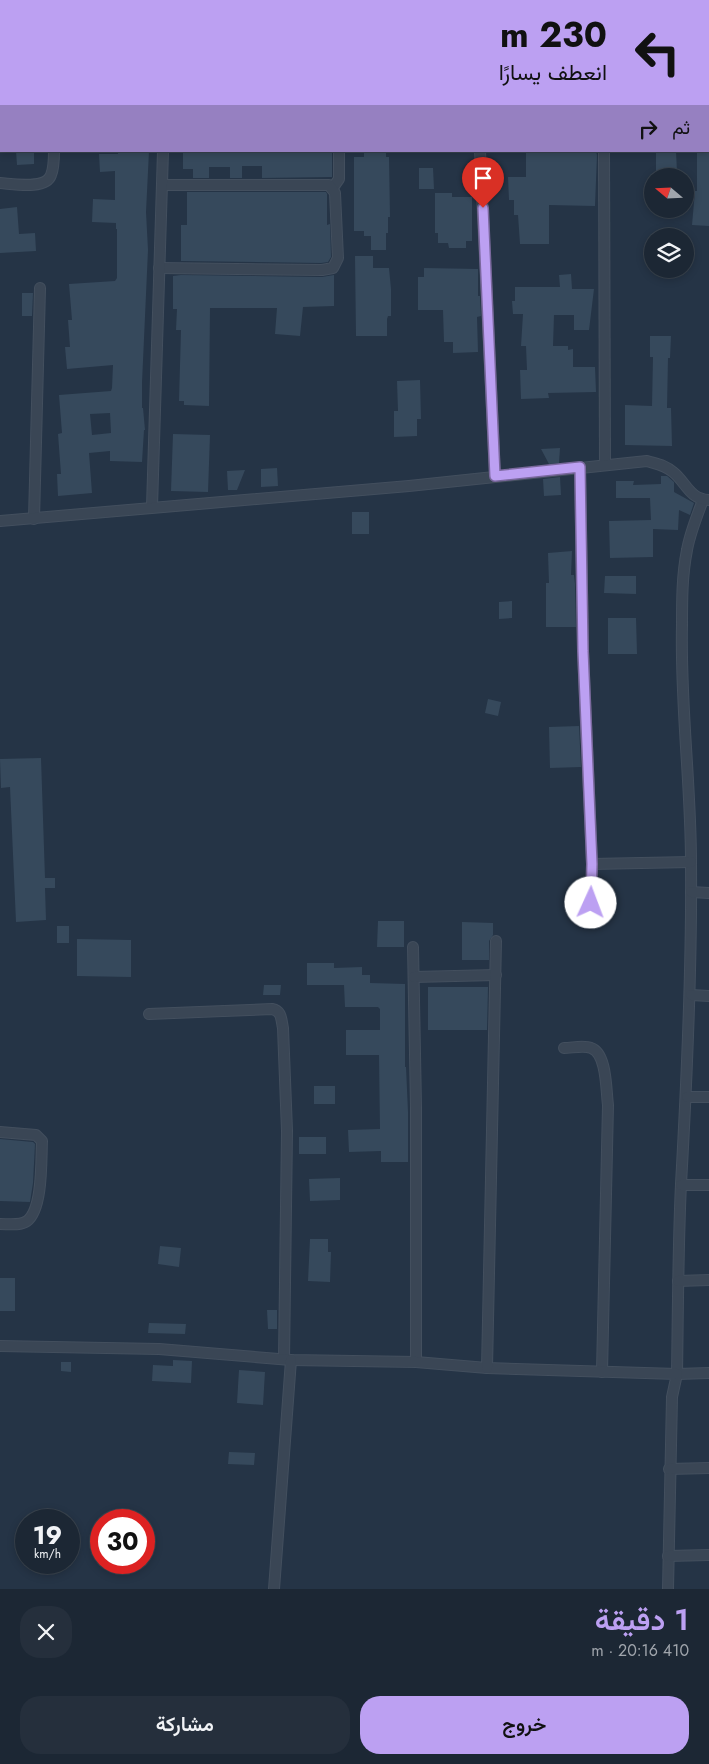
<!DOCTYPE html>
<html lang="ar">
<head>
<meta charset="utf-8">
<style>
	body { margin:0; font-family:Jost,Vazirmatn,sans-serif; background:#252f3c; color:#f1f3f6; direction:rtl; height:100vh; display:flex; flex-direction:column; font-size:19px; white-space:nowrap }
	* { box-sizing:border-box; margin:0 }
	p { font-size:16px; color:#a0a5ac }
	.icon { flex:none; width:28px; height:28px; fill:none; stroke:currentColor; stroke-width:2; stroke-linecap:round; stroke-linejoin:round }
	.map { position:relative; height:1589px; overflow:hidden; direction:ltr }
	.panel { display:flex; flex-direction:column; background:#1c2734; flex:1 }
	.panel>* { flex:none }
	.top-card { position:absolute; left:0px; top:0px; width:710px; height:152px; box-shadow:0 2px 8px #0003,0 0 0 1px #3a444f; direction:rtl; background:#bca0f2; color:#111; overflow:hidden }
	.needle { width:32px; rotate:289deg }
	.controls { position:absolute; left:644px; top:168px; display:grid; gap:10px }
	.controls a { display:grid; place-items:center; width:50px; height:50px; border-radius:50%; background:#1c2734; box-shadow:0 2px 8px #0003,0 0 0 1px #3a444f; font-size:25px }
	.speed { position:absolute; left:15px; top:1509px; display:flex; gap:10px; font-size:25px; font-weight:700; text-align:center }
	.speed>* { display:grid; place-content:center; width:65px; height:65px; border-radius:50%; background:#1c2734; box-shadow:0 2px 8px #0003,0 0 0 1px #3a444f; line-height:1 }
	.speed small { font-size:12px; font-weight:400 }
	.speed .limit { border:8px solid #d22; background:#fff; color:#111 }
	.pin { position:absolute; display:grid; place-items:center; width:42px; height:42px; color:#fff; margin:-51px -21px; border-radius:50% 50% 50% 0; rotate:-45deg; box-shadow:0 0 5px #0007 }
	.pin .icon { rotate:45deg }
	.me { position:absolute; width:55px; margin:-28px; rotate:2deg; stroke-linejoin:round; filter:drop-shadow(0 0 4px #0008) }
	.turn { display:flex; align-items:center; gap:18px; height:105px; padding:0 20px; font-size:22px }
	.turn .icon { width:65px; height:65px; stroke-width:2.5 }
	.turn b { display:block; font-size:35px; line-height:42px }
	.then { display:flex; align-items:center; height:48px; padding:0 20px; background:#0003; gap:10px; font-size:19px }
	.round { display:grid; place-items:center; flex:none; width:52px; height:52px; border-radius:20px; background:#252f3c }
	.summary { display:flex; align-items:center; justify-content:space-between; height:85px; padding:0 20px }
	h1 { font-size:30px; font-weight:600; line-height:38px; color:#bca0f2 }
	.button { display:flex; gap:10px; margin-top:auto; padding:10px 20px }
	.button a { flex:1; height:58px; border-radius:20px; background:#bca0f2; color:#111; font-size:20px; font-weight:600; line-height:58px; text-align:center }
	.button a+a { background:#252f3c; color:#f1f3f6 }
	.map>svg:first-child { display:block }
	.building { fill:#36495c; fill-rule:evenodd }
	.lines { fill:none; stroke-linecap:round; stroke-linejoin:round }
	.minor-casing { stroke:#434f5e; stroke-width:12 }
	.minor { stroke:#3a4655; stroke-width:10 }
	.route-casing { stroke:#7a689d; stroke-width:12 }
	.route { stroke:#bca0f2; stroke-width:9 }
</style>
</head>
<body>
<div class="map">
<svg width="709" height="1589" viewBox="0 0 709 1589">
	<rect width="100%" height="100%" fill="#253446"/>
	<g class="building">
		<polygon points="16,151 34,151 34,164 17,165"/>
		<path d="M118,151H149L146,212L148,250L142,383V408H143L145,430H144L142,462L110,461V451L89,453L92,493L58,496L57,474H61L58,434L62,433L59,395L111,391L112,388L113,365L67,369L65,347H70L68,320H72L69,284L115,281L117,278V229H116V223L92,222L93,199L115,200V171L100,172L99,154H118ZM110,413L111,433L92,435L90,414Z"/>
		<polygon points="183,151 332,151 332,177 262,178 262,166 242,166 242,178 230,178 230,167 209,167 209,178 193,178 193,169 183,169"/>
		<polygon points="364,151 386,151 386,157 389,157 390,217 388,217 388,233 386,233 386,250 371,250 371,236 364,236 364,231 354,231 354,157 364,157"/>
		<polygon points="526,151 596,151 597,155 595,206 549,205 549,244 520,244 518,215 514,215 514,200 509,200 508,177 526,177"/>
		<polygon points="656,151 676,151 677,172 674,172 674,176 656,176"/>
		<polygon points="697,151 709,151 709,226 692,225 695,191 697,191"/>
		<polygon points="419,168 433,168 434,189 419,189"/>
		<polygon points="187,192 326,192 327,194 327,225 330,224 331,257 328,262 321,263 181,261 181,225 187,225"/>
		<polygon points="435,193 452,193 452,197 472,197 472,241 466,241 466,248 449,248 448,243 438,243 438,233 435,233"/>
		<polygon points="17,207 19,234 35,233 36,251 0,253 0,209"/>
		<polygon points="355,256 373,256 373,268 389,268 391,289 391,316 388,316 387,319 387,336 356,336"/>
		<polygon points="424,268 478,269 478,296 480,296 481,316 477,317 478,352 453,353 453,342 444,342 443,310 418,310 418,277 424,277"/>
		<polygon points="571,274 572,289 594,289 589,330 574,330 574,315 554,315 553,346 568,346 568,350 573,349 573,367 595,367 596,392 548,393 549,398 521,399 520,370 527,370 526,346 521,346 523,314 513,314 512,301 515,301 515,287 560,287 559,275"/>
		<polygon points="181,275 322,277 334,275 334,306 303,307 300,336 275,334 277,308 210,308 209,406 184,405 184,401 179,401 181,330 176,330 177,309 173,309 173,276"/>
		<polygon points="22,293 33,293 32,316 22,316"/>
		<polygon points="650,336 671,336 670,358 668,358 667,408 671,408 672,446 625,445 625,405 652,406 653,357 650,357"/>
		<polygon points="420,380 421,419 417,419 417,436 394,437 394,411 398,411 397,381"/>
		<polygon points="173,434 210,435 208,492 171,491"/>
		<polygon points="560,448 559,463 549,464 541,449"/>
		<polygon points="277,468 278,486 261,487 261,469"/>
		<polygon points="245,470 237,490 228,490 227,471"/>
		<polygon points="661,476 667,476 674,482 674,492 694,503 690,515 679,510 678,530 653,529 653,557 610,558 609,521 651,520 650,498 616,498 616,481 634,481 633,485 661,484"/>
		<polygon points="560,477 561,495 544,496 543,479"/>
		<rect x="352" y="512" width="17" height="22"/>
		<polygon points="572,551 571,575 574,575 575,584 576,627 546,627 546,583 549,583 548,553"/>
		<polygon points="605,576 636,576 636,594 604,593"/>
		<polygon points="512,601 512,618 499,619 499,602"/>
		<polygon points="608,618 636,618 637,654 608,654"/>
		<polygon points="488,699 501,702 498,716 485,713"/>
		<polygon points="579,726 581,767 550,768 549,727"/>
		<polygon points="41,758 45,878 55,878 55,888 45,888 46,920 16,922 10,787 1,788 0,759"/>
		<polygon points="378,921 404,921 404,947 377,947"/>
		<polygon points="462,922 493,923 493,935 489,941 489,960 462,960"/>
		<rect x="57" y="926" width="12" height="17"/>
		<polygon points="77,939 131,940 131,977 77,976"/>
		<polygon points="307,963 334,963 334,968 362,967 362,975 370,975 370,983 405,984 405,1067 406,1067 408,1112 408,1162 381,1162 381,1151 349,1152 348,1130 380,1129 379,1055 346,1055 346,1030 380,1030 380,1009 378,1007 345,1007 344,985 307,985"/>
		<polygon points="264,985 281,985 280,995 263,995"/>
		<polygon points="428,987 488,987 487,1030 428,1030"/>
		<rect x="314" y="1086" width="21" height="18"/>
		<rect x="299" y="1137" width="27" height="17"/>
		<polygon points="0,1139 33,1142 35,1144 33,1183 30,1202 0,1201"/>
		<polygon points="340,1178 340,1200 310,1201 309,1179"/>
		<polygon points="310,1239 328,1239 328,1252 331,1252 330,1282 308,1281"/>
		<polygon points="160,1246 181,1248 179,1267 158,1264"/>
		<rect x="0" y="1278" width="15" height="33"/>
		<polygon points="267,1310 277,1310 277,1329 268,1329"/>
		<polygon points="149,1323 186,1324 185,1334 148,1333"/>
		<polygon points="173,1360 192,1361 191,1383 152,1381 153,1365 173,1366"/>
		<polygon points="61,1362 71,1362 71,1372 61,1371"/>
		<polygon points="239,1370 265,1372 263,1405 237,1403"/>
		<polygon points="229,1452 255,1453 254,1465 228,1464"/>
	</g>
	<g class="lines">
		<defs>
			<g id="minor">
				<polyline points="332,0 333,1"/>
				<polyline points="473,0 473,1"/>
				<polyline points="604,0 604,1"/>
				<polyline points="247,1 277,0"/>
				<polyline points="0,17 1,17"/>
				<polyline points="480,151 495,476"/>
				<polyline points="604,151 605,465"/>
				<path d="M0,183C14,184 46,190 51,175C54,168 54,159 54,151"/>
				<polyline points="332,189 339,179 339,151"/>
				<polyline points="159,268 322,270 333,268 338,258 335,193 329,185 162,185"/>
				<polyline points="580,467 583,651 592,864 591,903"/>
				<path d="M703,500C697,516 690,533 687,550C682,575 682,600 682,625C680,704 691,783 691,863C692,970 687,1077 681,1184C678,1247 678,1311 677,1374L709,1373"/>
				<polyline points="152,507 163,151"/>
				<polyline points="34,519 40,288"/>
				<path d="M0,521L409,486L647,461C657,464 665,465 673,472C686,482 689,499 709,500"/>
				<polyline points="592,864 691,862"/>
				<polyline points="691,892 709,893"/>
				<polyline points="413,947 416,1107 416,1362"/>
				<polyline points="414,977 496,975"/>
				<polyline points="691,995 709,996"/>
				<path d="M149,1014L272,1009C282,1011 281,1019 283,1028L287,1131L284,1359"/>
				<path d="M564,1048C572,1048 584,1045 591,1048C607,1053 606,1091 608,1105L602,1372"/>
				<polyline points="687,1097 709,1097"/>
				<path d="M0,1132L36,1135L42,1141C41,1160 43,1209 27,1221C20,1226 8,1224 0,1224"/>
				<polyline points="681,1185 709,1185"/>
				<polyline points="678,1281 709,1280"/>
				<polyline points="0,1346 159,1349 291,1360 416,1362 487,1368 677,1374 672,1397 668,1589"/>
				<polyline points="487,1368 496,941"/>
				<polyline points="669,1469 709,1468"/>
				<polyline points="668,1556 709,1555"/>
				<polyline points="274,1589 291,1360"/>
			</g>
		</defs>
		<use href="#minor" class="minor-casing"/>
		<use href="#minor" class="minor"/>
	</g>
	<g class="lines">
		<defs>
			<polyline id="route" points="483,208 495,476 580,467 583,651 592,864 591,903"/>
		</defs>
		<use href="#route" class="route-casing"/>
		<use href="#route" class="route"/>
	</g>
</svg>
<div class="controls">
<a><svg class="needle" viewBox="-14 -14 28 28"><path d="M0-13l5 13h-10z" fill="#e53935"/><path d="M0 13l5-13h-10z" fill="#a0a5ac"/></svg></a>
<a><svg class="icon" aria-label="layers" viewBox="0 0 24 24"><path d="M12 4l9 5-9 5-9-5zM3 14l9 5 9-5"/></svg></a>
</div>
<div class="speed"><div>19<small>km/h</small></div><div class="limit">30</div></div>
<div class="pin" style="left:483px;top:208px;background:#d93025"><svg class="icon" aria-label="arrive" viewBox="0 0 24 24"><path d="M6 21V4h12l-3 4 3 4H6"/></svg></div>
<svg class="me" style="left:591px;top:903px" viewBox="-20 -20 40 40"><circle r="19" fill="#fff"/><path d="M0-13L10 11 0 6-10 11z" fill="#bca0f2"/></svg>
<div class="top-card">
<div class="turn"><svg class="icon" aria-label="left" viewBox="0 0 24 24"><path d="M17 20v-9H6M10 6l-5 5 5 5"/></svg><div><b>230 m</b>انعطف يسارًا</div></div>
<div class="then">ثم<svg class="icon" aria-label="right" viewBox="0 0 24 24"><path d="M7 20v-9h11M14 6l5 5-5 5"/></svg></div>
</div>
</div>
<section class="panel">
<div class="summary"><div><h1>1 دقيقة</h1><p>410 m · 20:16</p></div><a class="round"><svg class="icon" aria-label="close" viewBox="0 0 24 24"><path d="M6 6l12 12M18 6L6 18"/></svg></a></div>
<div class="button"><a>خروج</a><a>مشاركة</a></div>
</section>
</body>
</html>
